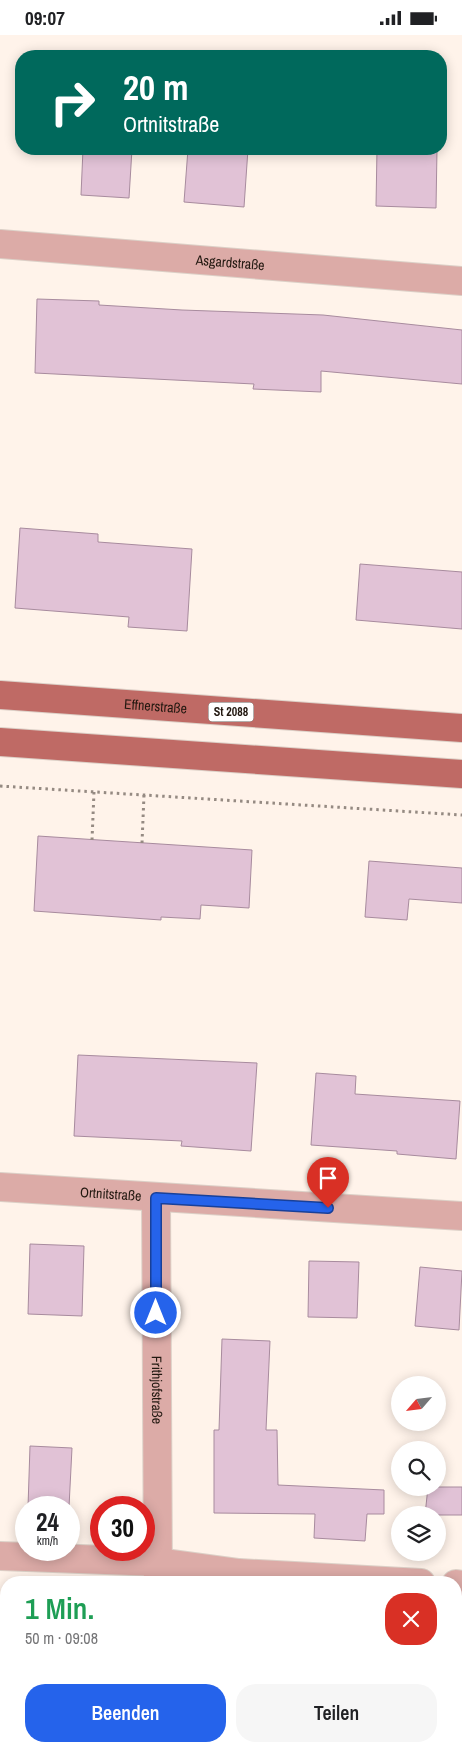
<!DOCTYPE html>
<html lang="de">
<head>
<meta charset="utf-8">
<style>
	body { margin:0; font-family:"Archivo Narrow",sans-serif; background:#f6f6f6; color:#202124; height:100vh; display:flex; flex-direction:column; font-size:19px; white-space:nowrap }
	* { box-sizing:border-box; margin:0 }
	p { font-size:16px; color:#757577 }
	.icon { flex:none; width:28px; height:28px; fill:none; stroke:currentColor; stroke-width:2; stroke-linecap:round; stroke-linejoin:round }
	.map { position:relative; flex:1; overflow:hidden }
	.sheet { position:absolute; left:0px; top:1541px; width:462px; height:176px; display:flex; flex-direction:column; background:#fff; border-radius:20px 20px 0 0; box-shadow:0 2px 12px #0003 }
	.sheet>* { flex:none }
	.hud { position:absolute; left:15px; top:15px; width:432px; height:105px; border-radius:20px; box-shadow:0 2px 12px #0003; background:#00695c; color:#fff; overflow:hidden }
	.needle { width:32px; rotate:242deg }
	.controls { position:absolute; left:391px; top:1341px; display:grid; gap:10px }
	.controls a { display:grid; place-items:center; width:55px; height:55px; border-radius:50%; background:#fff; box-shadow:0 2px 12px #0003; font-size:25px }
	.speed { position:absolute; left:15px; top:1461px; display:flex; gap:10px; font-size:25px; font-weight:700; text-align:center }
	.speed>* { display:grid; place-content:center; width:65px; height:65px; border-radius:50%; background:#fff; box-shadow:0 2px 12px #0003; line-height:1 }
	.speed small { font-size:12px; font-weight:400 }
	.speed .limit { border:8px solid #d22; background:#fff; color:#111 }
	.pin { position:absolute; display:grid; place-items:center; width:42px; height:42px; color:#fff; margin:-51px -21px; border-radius:50% 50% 50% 0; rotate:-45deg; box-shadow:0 0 5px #0007 }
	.pin .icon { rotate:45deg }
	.me { position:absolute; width:55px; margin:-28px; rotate:0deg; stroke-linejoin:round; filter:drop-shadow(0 0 4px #0008) }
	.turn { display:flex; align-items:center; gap:18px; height:105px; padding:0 25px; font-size:22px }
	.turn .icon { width:65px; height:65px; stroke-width:2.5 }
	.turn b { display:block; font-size:35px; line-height:42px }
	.round { display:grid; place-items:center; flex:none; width:52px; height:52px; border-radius:20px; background:#f6f6f6 }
	.head { display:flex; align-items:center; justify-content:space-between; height:85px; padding:0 25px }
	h1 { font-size:30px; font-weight:600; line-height:38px; color:#1e9e55 }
	.primary-button { display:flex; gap:10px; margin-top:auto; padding:10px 25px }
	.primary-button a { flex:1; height:58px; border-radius:20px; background:#2563eb; color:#fff; font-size:20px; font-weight:600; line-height:58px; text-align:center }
	.primary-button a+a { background:#f6f6f6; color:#202124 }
	.status { display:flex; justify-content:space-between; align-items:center; height:35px; padding:0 25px; background:#fff; direction:ltr }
	.status svg { height:14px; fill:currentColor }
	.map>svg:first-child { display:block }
	.building { fill:#e1c2d6; stroke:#a88b9e }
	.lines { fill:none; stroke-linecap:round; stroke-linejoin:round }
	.minor-casing { stroke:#dcd0c7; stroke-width:30 }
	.primary-casing { stroke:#dcd0c7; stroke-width:30 }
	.path { stroke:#958a82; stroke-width:3; stroke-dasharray:2.5 4; stroke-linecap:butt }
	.minor { stroke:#dcaba7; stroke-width:28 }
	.primary { stroke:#bf6a65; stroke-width:28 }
	.route-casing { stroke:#184099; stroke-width:12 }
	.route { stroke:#2563eb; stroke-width:9 }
	.labels { text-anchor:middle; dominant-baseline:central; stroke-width:4; stroke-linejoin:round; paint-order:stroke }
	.shield { fill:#fff; stroke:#645d58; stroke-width:1 }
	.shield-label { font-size:12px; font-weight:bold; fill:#221810 }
	.street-label { font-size:14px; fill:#221810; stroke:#fff }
</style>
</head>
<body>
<div class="status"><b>09:07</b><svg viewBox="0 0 49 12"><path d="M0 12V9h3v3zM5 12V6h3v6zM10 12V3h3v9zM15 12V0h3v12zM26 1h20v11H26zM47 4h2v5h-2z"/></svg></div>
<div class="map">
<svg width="462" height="1717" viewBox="0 0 462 1717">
	<rect width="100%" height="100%" fill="#fff3ea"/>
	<g class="building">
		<polygon points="83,114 132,114 129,163 81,160"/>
		<polygon points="188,114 248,114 244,172 184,167"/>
		<polygon points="377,114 437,114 436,173 376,171"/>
		<polygon points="37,264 99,266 99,270 182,275 323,280 462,295 462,349 321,336 321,357 253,354 254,349 35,338"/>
		<polygon points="20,493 98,499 98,507 192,514 187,596 128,592 129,582 15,573"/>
		<polygon points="360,529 462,537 462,594 356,585"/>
		<polygon points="38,801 252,815 249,873 201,870 200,884 161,882 161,885 34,876"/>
		<polygon points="369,826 462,833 462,868 409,864 407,885 365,882"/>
		<polygon points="78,1020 257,1028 251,1116 181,1111 182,1106 74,1101"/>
		<polygon points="316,1038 356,1041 355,1059 460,1066 456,1124 397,1119 397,1116 311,1110"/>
		<polygon points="30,1209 84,1211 82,1281 28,1279"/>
		<polygon points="309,1226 359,1227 357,1283 308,1282"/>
		<polygon points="420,1232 462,1236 459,1295 415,1291"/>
		<polygon points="222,1304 270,1306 266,1395 277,1395 278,1450 384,1455 384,1479 367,1479 365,1506 314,1503 315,1479 214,1478 214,1395 219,1395"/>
		<polygon points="30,1411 72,1413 69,1472 28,1472"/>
		<polygon points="428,1452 462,1452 462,1480 425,1480"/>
	</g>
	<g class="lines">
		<defs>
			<g id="minor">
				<path id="s1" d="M0,209L462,246"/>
				<path id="s2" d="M0,1152L462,1181"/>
				<path id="s3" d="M156,1163L158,1548"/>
				<polyline points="0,1521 158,1527 239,1538 421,1548"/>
				<polyline points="456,1549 462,1550"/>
				<polyline points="159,1711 159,1717"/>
			</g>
			<g id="primary">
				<path id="s4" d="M0,660L462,693"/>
				<polyline points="0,707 462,739"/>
			</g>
		</defs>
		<use href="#minor" class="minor-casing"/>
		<use href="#primary" class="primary-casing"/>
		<g class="path">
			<polyline points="0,751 462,780"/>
			<polyline points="92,805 94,757"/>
			<polyline points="142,808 144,760"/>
		</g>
		<use href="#minor" class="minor"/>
		<use href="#primary" class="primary"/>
	</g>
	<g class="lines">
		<defs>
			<polyline id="route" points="156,1278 156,1163 328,1173"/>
		</defs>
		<use href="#route" class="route-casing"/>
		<use href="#route" class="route"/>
	</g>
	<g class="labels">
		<rect class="shield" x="208.5" y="667.5" width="45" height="19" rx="4"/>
		<g class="shield-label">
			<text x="231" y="677">St 2088</text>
		</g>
		<g class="street-label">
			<text stroke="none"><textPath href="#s1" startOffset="231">Asgardstraße</textPath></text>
			<text stroke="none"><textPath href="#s4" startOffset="156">Effnerstraße</textPath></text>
			<text stroke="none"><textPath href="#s2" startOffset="111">Ortnitstraße</textPath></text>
			<text stroke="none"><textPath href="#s3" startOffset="192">Frithjofstraße</textPath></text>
		</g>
	</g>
</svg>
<div class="controls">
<a><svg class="needle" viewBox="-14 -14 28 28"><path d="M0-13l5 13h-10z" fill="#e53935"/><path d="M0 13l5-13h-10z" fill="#757577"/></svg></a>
<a><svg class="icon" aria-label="search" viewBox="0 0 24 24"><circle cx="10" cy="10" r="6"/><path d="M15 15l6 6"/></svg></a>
<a><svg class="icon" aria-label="layers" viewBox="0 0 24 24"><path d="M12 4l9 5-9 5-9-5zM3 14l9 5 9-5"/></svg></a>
</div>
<div class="speed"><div>24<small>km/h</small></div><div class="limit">30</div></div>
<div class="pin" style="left:328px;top:1173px;background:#d93025"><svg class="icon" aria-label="arrive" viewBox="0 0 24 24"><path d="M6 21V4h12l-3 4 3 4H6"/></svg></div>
<svg class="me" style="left:156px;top:1278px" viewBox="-20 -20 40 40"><circle r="17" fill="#2563eb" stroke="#fff" stroke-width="3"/><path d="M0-11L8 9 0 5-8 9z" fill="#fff"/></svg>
<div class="hud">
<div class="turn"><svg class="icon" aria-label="right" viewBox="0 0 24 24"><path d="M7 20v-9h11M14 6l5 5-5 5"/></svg><div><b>20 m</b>Ortnitstraße</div></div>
</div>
<section class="sheet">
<div class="head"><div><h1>1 Min.</h1><p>50 m · 09:08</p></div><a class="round" style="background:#d93025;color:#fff"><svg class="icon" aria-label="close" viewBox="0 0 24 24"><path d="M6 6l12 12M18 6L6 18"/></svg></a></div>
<div class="primary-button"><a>Beenden</a><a>Teilen</a></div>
</section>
</div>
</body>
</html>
